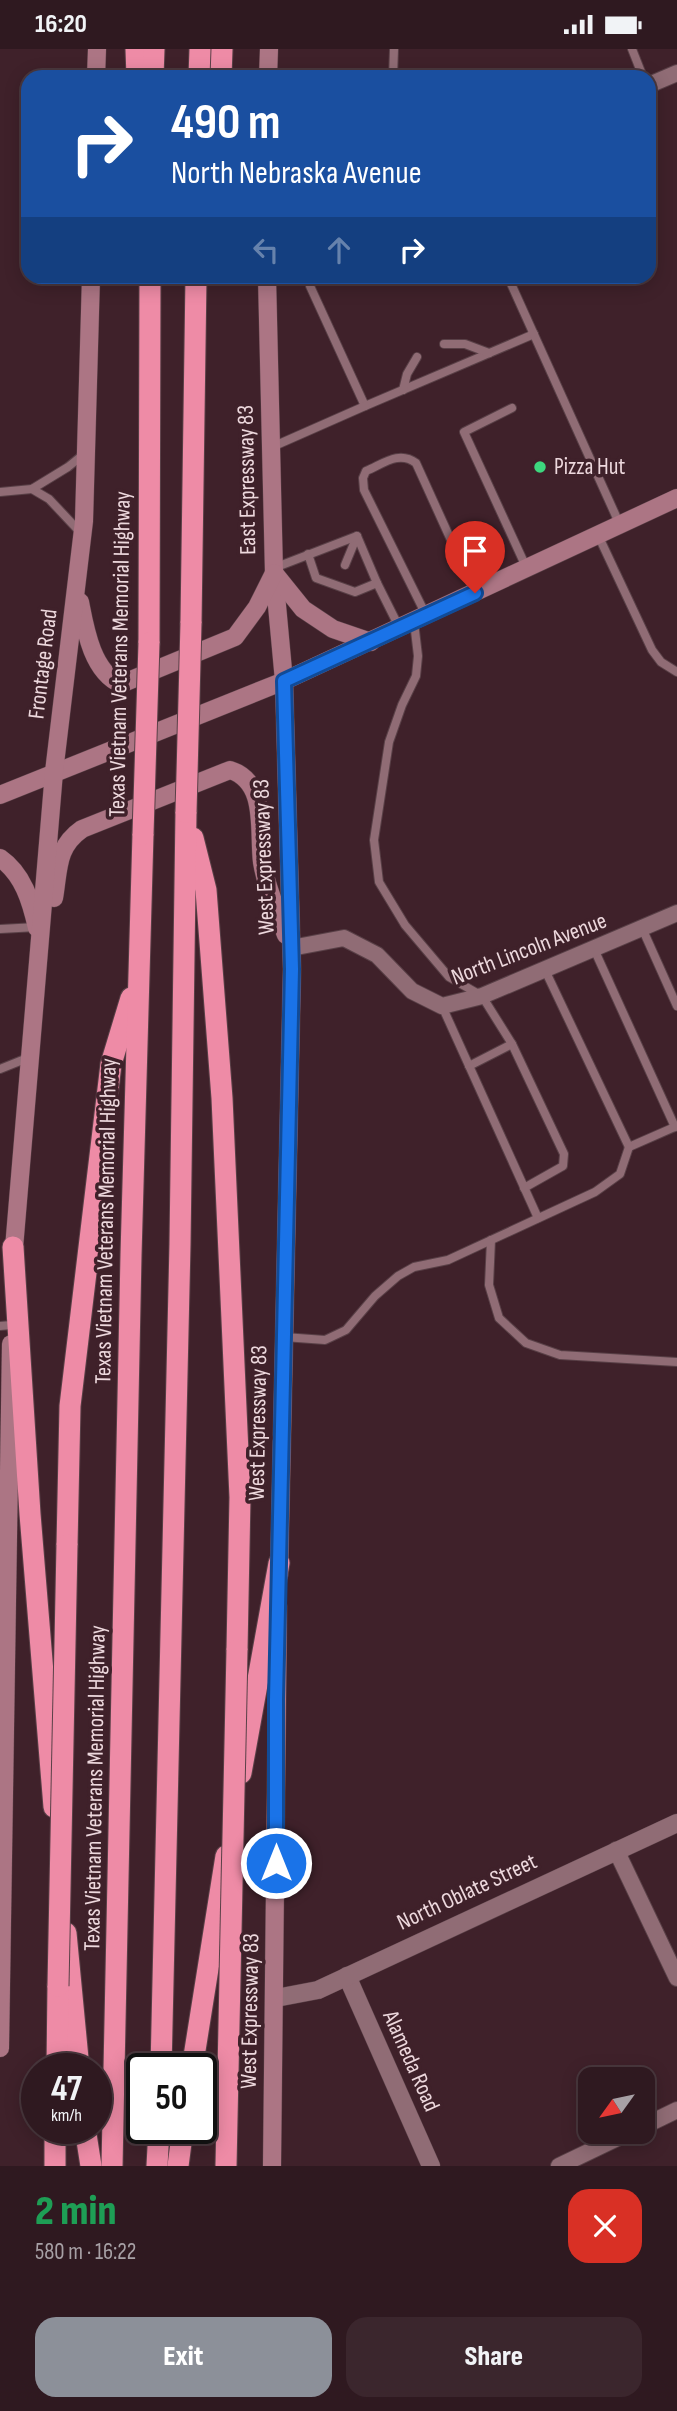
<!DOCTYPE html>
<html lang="en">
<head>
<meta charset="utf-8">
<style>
	body { margin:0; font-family:"Sofia Sans Condensed",sans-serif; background:#3b262d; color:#f1f3f6; height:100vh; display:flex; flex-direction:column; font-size:26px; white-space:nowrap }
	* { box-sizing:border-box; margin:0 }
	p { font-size:23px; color:#a7a0a5 }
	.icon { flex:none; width:38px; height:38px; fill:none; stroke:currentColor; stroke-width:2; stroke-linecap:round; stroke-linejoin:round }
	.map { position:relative; height:2117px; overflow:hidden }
	.sheet { display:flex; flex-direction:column; background:#2f1920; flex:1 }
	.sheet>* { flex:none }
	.top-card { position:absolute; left:21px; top:21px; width:635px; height:214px; border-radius:21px; box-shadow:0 4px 18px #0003,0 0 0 2px #4a383e; background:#1a4fa0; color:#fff; overflow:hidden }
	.needle { width:46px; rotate:237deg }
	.fabs { position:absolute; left:578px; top:2018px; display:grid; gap:14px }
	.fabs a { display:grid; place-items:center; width:77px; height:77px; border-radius:14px; background:#2f1920; box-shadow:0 4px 18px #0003,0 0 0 2px #4a383e; font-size:35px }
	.speed { position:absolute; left:21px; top:2004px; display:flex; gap:14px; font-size:35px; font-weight:700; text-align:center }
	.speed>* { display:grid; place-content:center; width:91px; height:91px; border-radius:50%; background:#2f1920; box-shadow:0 4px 18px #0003,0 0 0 2px #4a383e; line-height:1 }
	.speed small { font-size:18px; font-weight:400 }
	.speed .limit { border:4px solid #111; border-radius:10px; background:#fff; color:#111 }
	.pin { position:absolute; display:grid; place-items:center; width:60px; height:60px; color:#fff; margin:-72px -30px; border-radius:50% 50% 50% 0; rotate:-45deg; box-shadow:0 0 7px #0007 }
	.pin .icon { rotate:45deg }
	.me { position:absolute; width:77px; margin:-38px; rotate:0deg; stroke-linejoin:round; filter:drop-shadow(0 0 5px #0008) }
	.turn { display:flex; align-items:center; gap:24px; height:147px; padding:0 35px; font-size:32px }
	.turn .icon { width:91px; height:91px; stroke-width:2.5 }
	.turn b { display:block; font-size:49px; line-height:60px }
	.lanes { display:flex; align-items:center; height:66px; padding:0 35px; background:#0003; justify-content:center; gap:35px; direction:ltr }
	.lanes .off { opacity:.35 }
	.round { display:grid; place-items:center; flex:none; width:74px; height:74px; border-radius:21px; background:#3b262d }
	.summary { display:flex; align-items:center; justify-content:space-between; height:119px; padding:0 35px }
	h1 { font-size:42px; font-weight:800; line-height:52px; color:#1e9e55 }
	.cta { display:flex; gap:14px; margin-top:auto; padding:14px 35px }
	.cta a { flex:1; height:80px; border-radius:21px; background:#8c9099; color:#fff; font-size:28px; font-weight:800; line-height:80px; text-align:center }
	.cta a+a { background:#3b262d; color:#f1f3f6 }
	.status { display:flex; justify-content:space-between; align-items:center; height:49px; padding:0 35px; background:#2f1920; direction:ltr }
	.status svg { height:19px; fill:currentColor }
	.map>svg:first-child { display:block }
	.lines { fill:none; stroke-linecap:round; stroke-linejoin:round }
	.service-casing { stroke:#594047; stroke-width:10 }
	.minor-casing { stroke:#594047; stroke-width:18 }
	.tertiary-casing { stroke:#594047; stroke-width:19 }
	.secondary-casing { stroke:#594047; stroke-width:19 }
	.motorway-casing { stroke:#594047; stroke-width:23 }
	.service { stroke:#906c75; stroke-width:8 }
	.minor { stroke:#906c75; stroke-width:16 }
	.tertiary { stroke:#906c75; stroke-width:18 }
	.secondary { stroke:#ac7584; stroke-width:18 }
	.motorway { stroke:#ee8ba6; stroke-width:21 }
	.motorway-bridge-casing { stroke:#594047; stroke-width:23; stroke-linecap:butt }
	.motorway-bridge { stroke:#ee8ba6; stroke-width:21 }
	.route-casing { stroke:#114b97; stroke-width:18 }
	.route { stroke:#1a73e8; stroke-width:12 }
	.poi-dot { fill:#3dd77e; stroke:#3f212a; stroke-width:2.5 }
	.labels { text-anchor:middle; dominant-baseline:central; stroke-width:7; stroke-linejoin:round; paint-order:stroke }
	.poi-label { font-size:23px; fill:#edd8dd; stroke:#3f212a; text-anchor:start }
	.street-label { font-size:23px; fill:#edd8dd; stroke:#3f212a }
</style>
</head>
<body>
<div class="status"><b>16:20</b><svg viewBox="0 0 49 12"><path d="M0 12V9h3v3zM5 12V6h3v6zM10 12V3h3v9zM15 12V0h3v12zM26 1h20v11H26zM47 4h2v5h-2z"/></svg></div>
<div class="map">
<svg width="677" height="2117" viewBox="0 0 677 2117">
	<rect width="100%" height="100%" fill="#3f212a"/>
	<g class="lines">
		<defs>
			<g id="service">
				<polyline points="632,0 643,28"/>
				<polyline points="393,28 394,0"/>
				<polyline points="313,228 310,237 365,357 534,285"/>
				<polyline points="508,228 620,476"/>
				<polyline points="444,295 465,295 489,304"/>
				<polyline points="403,341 407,325 417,308"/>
				<polyline points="512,359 464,383 527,520"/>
				<polyline points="272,398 365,357"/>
				<polyline points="32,440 49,450 81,484"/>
				<polyline points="0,443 32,440 68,418 84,405"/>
				<polyline points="598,486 652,601 661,613 677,623"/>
				<polyline points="308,505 316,529 355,543 377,534"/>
				<polyline points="345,516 357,487"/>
				<polyline points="274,519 357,487 377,534 400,580"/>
				<path d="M426,566L364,441L363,429L366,422C383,415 399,401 416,414L475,544"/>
				<polyline points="414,573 418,607 416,627 402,656 389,693 374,791 379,833 405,876 449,928 482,947 512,995 564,1105 563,1117 524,1139"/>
				<polyline points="642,879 677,957"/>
				<polyline points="0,880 37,878"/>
				<polyline points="594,900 675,1078"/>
				<polyline points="545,921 629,1098 677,1077"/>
				<polyline points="442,957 538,1169"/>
				<polyline points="469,1017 512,995"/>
				<polyline points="0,1020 30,1008"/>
				<polyline points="491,1191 489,1236 499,1269 526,1294 560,1306 677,1313"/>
				<polyline points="0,1277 11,1276"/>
				<polyline points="284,1288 325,1291 346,1281 375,1247 398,1227 414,1218 448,1211 595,1143 620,1125 629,1098"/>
			</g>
			<g id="minor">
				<polyline points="649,36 677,24"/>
				<polyline points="291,899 344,889 377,906 412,942 442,957 482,947 677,864"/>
				<polyline points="616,1801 677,1929"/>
				<polyline points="642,2078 677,2061"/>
				<polyline points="559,2117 632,2082"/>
			</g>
			<g id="tertiary">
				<polyline points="347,1927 431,2117"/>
				<polyline points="276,1949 318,1941 677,1774"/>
			</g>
			<g id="secondary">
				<polyline points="96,28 97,0"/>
				<polyline points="268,28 269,0"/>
				<polyline points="267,228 274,524 284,632 292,920 279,1526"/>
				<polyline points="274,524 303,560 333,580 371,593"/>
				<path d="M80,553C85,579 92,623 121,635L235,588L257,558L274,524"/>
				<polyline points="0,746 284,632 677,449"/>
				<path d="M0,809C23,825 31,852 37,879"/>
				<path d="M54,849C59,820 56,798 82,780L230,721C268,733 258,782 262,813C266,838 277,862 286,886"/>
				<polyline points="13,1211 54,723 84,472 91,228"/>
				<polyline points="0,1999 11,1295"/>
				<polyline points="272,2117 278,1557"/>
			</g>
			<g id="motorway">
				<polyline points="136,0 137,28"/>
				<polyline points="153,28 154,0"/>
				<polyline points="199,28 200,0"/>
				<polyline points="221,28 222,0"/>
				<polyline points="191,574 196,228"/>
				<polyline points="149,594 150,228"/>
				<polyline points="193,789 206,841 222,1049 240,1448 237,1601"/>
				<polyline points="13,1198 30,1465 54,1758"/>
				<polyline points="67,1496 70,1357 111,1015 131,949"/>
				<polyline points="241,1724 279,1514"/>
				<polyline points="66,1884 79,2020"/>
				<polyline points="57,2020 58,1937"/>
				<polyline points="161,2020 180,1195 186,763"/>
				<polyline points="192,2020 226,1807"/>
				<polyline points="85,2079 91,2117"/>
				<polyline points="55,2117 55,2079"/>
				<polyline points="112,2117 131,1206 143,785"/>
				<polyline points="157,2117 159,2079"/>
				<polyline points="178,2117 183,2079"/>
			</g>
		</defs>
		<use href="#service" class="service-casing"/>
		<use href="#minor" class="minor-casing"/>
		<use href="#tertiary" class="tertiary-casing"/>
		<use href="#secondary" class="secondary-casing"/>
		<use href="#motorway" class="motorway-casing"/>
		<use href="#service" class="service"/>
		<use href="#minor" class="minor"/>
		<use href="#tertiary" class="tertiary"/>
		<use href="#secondary" class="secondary"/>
		<use href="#motorway" class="motorway"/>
		<defs>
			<g id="motorway-bridge">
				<polyline points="186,763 191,574"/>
				<polyline points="143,785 149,594"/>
				<polyline points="58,1937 67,1496"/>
				<polyline points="226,2117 237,1601"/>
			</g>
		</defs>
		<use href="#motorway-bridge" class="motorway-bridge-casing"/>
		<use href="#motorway-bridge" class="motorway-bridge"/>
	</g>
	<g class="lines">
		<defs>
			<polyline id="route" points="276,1814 276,1651 292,920 284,632 475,544"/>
		</defs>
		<use href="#route" class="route-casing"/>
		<use href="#route" class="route"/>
	</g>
	<circle class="poi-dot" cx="540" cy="418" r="7"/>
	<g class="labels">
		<g class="poi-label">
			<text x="554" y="418">Pizza Hut</text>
		</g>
		<g class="street-label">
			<text transform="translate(247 431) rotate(-91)">East Expressway 83</text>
			<text transform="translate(120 605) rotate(-89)">Texas Vietnam Veterans Memorial Highway</text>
			<text transform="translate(43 615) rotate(-83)">Frontage Road</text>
			<text transform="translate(264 808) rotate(-92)">West Expressway 83</text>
			<text transform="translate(529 900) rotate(-21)">North Lincoln Avenue</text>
			<text transform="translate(106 1172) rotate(-89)">Texas Vietnam Veterans Memorial Highway</text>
			<text transform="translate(258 1374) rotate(-89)">West Expressway 83</text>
			<text transform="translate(95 1739) rotate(-89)">Texas Vietnam Veterans Memorial Highway</text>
			<text transform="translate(467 1843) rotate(-25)">North Oblate Street</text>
			<text transform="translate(250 1962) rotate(-89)">West Expressway 83</text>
			<text transform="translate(411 2012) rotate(66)">Alameda Road</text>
		</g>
	</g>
</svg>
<div class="fabs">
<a><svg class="needle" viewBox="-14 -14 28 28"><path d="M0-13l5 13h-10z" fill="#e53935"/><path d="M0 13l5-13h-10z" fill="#a7a0a5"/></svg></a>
</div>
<div class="speed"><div>47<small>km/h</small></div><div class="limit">50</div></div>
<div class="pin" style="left:475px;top:544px;background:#d93025"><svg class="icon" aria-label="arrive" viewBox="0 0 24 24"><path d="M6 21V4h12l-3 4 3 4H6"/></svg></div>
<svg class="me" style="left:276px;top:1814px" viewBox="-20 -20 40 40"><circle r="17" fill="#1a73e8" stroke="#fff" stroke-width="3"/><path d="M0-11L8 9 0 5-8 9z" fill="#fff"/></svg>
<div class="top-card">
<div class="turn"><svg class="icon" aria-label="right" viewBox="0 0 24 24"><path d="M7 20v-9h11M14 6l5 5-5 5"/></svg><div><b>490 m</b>North Nebraska Avenue</div></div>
<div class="lanes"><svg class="icon off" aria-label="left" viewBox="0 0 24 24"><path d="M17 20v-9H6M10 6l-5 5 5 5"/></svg><svg class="icon off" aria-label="ahead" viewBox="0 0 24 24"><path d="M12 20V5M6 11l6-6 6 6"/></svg><svg class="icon" aria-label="right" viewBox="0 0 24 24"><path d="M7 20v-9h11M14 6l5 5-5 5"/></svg></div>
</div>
</div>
<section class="sheet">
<div class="summary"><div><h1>2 min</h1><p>580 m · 16:22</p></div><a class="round" style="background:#d93025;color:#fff"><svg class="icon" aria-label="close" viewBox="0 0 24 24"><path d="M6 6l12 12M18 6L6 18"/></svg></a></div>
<div class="cta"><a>Exit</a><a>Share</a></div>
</section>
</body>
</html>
